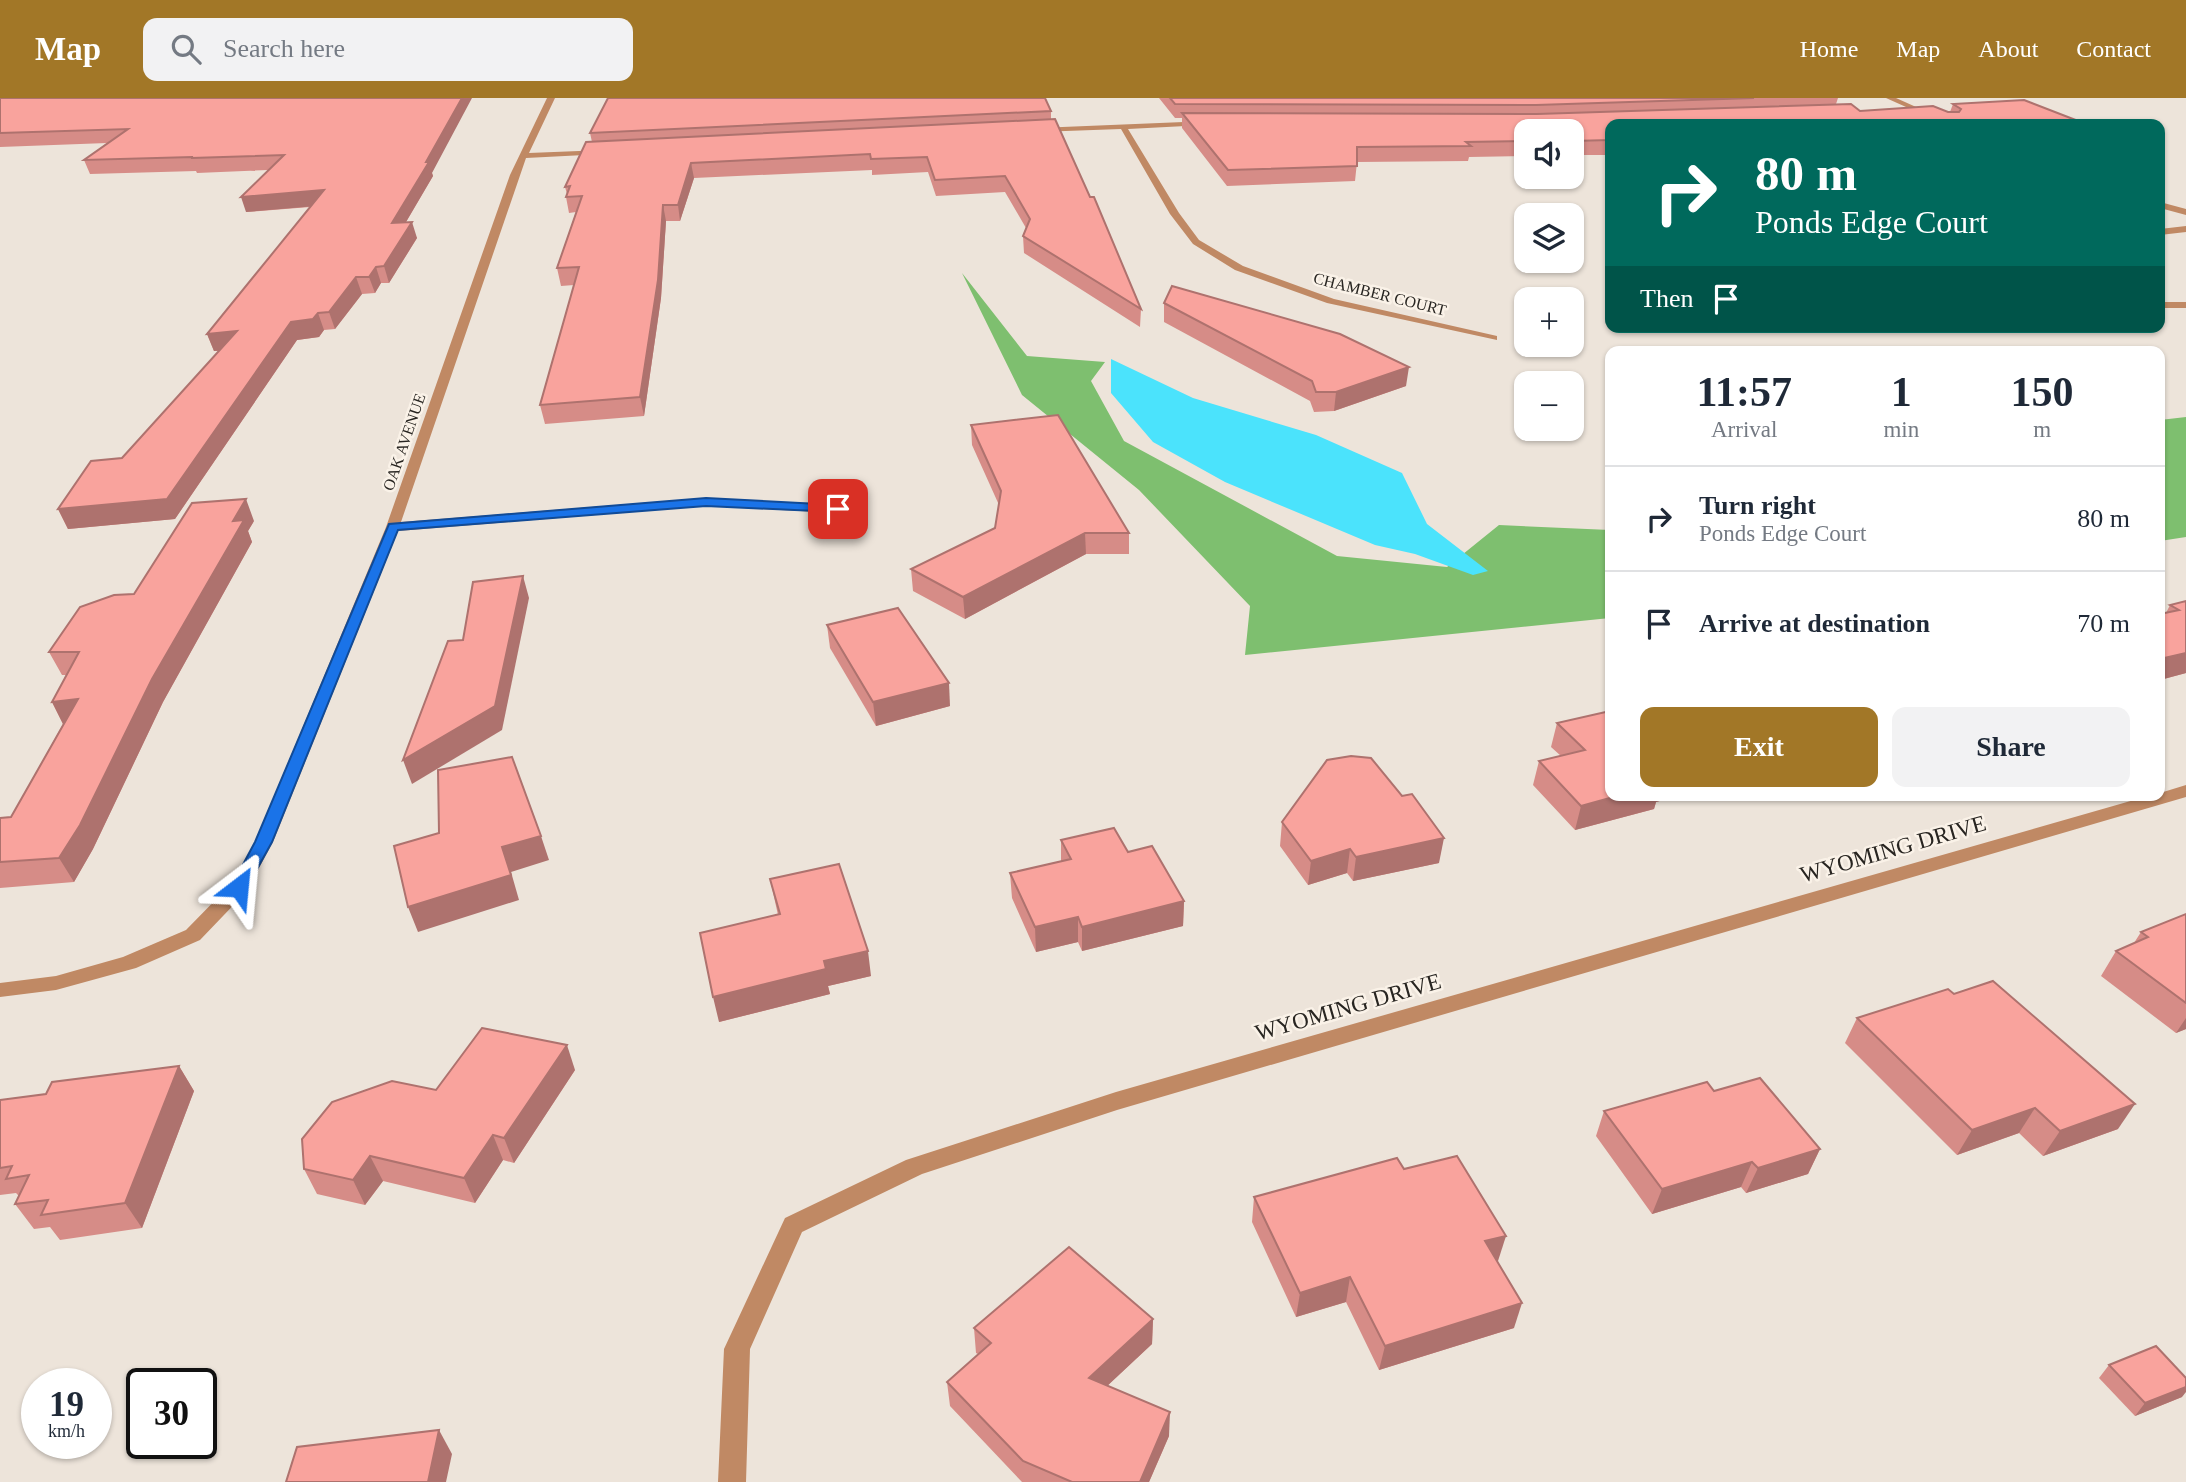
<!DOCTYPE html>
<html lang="en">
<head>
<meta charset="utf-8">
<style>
	body { margin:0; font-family:Georgia,serif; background:#f2f2f3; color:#1f2937; height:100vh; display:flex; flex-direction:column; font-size:26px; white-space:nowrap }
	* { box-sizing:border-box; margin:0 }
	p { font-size:23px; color:#747a83 }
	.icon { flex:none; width:38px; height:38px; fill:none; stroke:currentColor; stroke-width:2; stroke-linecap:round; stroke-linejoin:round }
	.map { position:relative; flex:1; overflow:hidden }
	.details { position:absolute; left:1605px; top:248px; width:560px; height:455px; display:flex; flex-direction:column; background:#fff; border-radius:14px; box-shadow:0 2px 5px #0004 }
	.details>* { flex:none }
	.banner { position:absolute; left:1605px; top:21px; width:560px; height:214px; border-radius:14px; box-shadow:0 2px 5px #0004; background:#00695c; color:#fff; overflow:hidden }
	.controls { position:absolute; left:1514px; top:21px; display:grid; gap:14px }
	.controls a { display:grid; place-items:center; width:70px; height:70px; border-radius:14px; background:#fff; box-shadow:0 2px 5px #0004; font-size:35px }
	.speed { position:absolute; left:21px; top:1270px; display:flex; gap:14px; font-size:35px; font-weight:700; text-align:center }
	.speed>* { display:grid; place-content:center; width:91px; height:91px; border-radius:50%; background:#fff; box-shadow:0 2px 5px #0004; line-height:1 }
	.speed small { font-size:18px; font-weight:400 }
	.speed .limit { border:4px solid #111; border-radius:10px; background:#fff; color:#111 }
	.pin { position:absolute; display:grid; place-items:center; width:60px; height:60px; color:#fff; margin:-30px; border-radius:14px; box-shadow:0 4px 10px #0006 }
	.me { position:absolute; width:77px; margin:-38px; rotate:29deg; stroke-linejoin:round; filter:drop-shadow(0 0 5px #0008) }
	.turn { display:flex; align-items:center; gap:24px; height:147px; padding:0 35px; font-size:32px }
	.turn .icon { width:91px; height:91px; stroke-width:2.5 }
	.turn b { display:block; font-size:49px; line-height:60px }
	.then { display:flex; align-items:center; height:66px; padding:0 35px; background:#0003; gap:14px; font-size:26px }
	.eta { display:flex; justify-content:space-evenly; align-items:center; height:119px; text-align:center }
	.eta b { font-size:42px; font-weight:700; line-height:49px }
	.cta { display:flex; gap:14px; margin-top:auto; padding:14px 35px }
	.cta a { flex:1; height:80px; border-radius:14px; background:#a27727; color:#fff; font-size:28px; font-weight:700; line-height:80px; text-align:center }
	.cta a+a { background:#f2f2f3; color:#1f2937 }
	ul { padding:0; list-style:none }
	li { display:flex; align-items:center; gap:21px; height:105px; padding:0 35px; border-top:2px solid #e0e1e3 }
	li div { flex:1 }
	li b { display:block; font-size:26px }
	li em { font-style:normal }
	header { display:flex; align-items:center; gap:42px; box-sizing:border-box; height:98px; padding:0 35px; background:#a27727; color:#fff }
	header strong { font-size:33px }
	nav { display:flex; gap:38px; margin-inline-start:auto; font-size:24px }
	.search { width:490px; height:63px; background:#f2f2f3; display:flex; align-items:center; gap:18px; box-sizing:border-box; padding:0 24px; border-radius:14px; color:#747a83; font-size:26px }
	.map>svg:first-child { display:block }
	.forest { fill:#7ebf6f }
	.water { fill:#4be3fc }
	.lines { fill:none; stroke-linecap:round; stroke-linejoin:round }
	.service { fill:#c08964; fill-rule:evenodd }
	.minor { fill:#c08964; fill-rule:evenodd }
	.tertiary { fill:#c08964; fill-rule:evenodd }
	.wall { fill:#d68c87 }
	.shaded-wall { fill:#ae726e }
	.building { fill:#f9a39d; stroke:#ae726e; stroke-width:2 }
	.route { fill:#1a73e8; stroke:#114b97; stroke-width:2 }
	.labels { text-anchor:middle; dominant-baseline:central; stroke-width:5; stroke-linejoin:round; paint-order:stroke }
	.far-street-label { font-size:16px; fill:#282521; stroke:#faf2e8 }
	.near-street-label { font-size:23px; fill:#282521; stroke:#faf2e8 }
</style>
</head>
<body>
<header>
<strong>Map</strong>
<div class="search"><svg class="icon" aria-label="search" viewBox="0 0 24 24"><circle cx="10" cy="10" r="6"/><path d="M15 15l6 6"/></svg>Search here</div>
<nav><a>Home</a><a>Map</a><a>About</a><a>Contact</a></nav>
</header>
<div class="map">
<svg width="2186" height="1384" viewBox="0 0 2186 1384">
	<rect width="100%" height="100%" fill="#ede4da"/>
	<g class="forest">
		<polygon points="962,175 1027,258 1105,264 1091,283 1124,343 1337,458 1447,469 1499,427 1610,432 1610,520 1245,557 1250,508 1139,392 1022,297"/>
		<polygon points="2186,319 2186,439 2160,443 2160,322"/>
	</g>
	<polygon class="water" points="1111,261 1193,300 1316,337 1402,375 1427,426 1488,473 1473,477 1415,456 1375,447 1225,384 1153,344 1111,295"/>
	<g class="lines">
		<polygon class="service" points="2186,128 2186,134 2160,137 2160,131"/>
		<g class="minor">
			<polygon points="547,0 555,0 529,55 604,52 608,54 604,56 526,60 401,424 706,400 838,407 845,411 838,415 706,408 398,433 273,744 246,794 200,842 136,870 56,892 0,899 0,885 56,878 123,859 186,832 232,785 255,744 386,429 510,77"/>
			<polygon points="1208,23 1205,27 1128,31 1179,115 1199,142 1243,168 1334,201 1497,238 1497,242 1327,205 1235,172 1193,146 1170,116 1121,31 1038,34 1034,32 1038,30"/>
			<rect x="2160" y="204" width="26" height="6"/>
			<polygon points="2186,687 2186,699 1117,1012 922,1076 802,1134 750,1251 746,1384 718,1384 724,1251 785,1120 906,1062 1116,994 2148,698 2160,698 2160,695"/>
		</g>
		<g class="tertiary">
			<polygon points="1886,0 1896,0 1954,26 1944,26"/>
			<polygon points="2160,104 2186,111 2186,117 2160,110"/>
		</g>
	</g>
	<g class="wall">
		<polygon points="0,0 432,75 433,78 406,124 417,140 389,185 381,185 375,195 362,196 335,231 324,232 319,239 297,242 175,421 68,431 58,411 122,360 220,253 214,253 207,236 310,109 246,114 268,72 197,75 196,73 90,76 84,62 107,45 0,49"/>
		<polygon points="1159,0 1838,0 1836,6 1860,13 1950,14 1953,6 2086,26 1610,26 1610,57 1572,57 1572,33 1526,33 1526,58 1469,59 1468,63 1357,64 1355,83 1227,88 1182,30 1182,20 1175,20"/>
		<polygon points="1051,13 1051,22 1141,211 1140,229 1024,155 1023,138 1026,130 1005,94 936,98 928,74 872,77 872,72 694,80 680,123 666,123 661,200 644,318 545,326 540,307 574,187 561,188 557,170 576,114 569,115 566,99 567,96 565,89 592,44 590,35"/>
		<polygon points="1164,205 1406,288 1334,313 1314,314 1310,303 1164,224"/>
		<polygon points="971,327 1129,435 1129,456 1086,456 965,521 913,493 911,471 995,430 999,407 972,347"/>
		<polygon points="254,423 248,433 252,444 163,604 93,751 74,784 0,790 0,720 11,719 63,626 52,604 66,577 62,577 49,554 134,496"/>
		<polygon points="2186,503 2186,575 2160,582 2160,516 2166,515 2170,507"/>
		<polygon points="827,527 950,608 876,628 830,550"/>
		<polygon points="1610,613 1610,698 1677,698 1656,704 1654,711 1575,732 1533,687 1539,663 1561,658 1551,649 1557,625"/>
		<polygon points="1282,724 1439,765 1353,783 1347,775 1308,787 1280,748"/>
		<polygon points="1061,742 1128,754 1184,803 1183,828 1082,853 1078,844 1036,854 1012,800 1010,775 1061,763"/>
		<polygon points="770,781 871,878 828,888 830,896 719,924 778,817"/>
		<polygon points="2186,816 2186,931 2176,935 2101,878 2116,853 2134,845 2141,834"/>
		<polygon points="1857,920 2118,1031 2043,1058 2019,1035 1957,1057 1845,945"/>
		<polygon points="179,968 194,993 142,1130 60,1142 50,1129 34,1131 15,1106 19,1098 16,1095 0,1097 0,1002 46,996"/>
		<polygon points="575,972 514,1065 503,1062 475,1105 383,1083 365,1107 317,1096 304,1071 436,992"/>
		<polygon points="1714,993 1820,1051 1808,1076 1746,1095 1741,1089 1652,1116 1596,1038 1604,1013"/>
		<polygon points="1404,1071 1498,1163 1496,1163 1514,1230 1379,1272 1346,1204 1296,1219 1252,1124 1254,1099"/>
		<polygon points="1153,1221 1152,1246 1107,1288 1169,1338 1149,1384 1022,1384 950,1308 947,1284 978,1256 976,1255 974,1230"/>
		<polygon points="2109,1267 2182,1299 2135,1318 2099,1280"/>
	</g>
	<g class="shaded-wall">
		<polygon points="462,0 472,0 432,75 433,78 396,141 392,125"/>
		<polygon points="691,65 694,80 680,123 678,107"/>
		<polygon points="324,92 328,107 246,114 241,99"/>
		<polygon points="663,107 666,123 661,200 644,318 640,299"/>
		<polygon points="412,124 417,140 389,185 384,168"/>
		<polygon points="376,169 381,185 375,195 369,179"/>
		<polygon points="356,179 362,196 335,231 329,214"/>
		<polygon points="318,215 324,232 319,239 297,242 175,421 68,431 58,411 167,401 291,224"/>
		<polygon points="237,233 244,251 214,253 207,236"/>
		<polygon points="1409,269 1406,288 1334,313 1336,294"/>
		<polygon points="246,401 254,423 248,433 252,444 163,604 93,751 74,784 59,760 233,423"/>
		<polygon points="1085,435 1086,456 965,521 963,499"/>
		<polygon points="523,478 529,500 502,632 412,686 403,662"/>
		<polygon points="2186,555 2186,575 2160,582 2160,561"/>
		<polygon points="949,585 950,608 876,628 873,604"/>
		<polygon points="78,601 64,628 52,604"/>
		<polygon points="1618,698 1677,698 1656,704 1654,711 1575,732 1581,708"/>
		<polygon points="541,738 549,762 511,774 519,802 418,834 408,809 502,749"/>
		<polygon points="1444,740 1439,765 1353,783 1356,759"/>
		<polygon points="1350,751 1347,775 1308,787 1311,763"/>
		<polygon points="1184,803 1183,828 1082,853 1082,829"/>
		<polygon points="1078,819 1078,844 1036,854 1035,829"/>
		<polygon points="868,853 871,878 828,888 830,896 719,924 713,899 824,863"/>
		<polygon points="2186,920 2186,931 2176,935"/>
		<polygon points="567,947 575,972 514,1065 504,1040"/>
		<polygon points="179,968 194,993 142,1130 125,1105"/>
		<polygon points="2135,1006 2118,1031 2043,1058 2060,1033"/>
		<polygon points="2035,1010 2019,1035 1957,1057 1972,1032"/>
		<polygon points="493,1037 503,1062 475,1105 464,1080"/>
		<polygon points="1820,1051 1808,1076 1746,1095 1758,1070"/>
		<polygon points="370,1058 383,1083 365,1107 353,1082"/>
		<polygon points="1752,1064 1741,1089 1652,1116 1662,1091"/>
		<polygon points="1506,1138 1498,1163 1477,1168 1485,1143"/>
		<polygon points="1350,1179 1346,1204 1296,1219 1300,1195"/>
		<polygon points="1522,1205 1514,1230 1379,1272 1385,1248"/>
		<polygon points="1153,1221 1152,1246 1090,1304 1089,1280"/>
		<polygon points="2186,1289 2186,1294 2182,1299 2135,1318 2145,1305"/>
		<polygon points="1170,1314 1169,1338 1149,1384 1140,1384"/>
		<polygon points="439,1332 452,1356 446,1384 428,1384"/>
	</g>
	<g class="building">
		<polygon points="0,0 462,0 426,64 429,64 392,125 412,124 384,168 376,169 369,179 356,179 329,214 318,215 313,221 291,224 167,401 58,411 91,363 122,360 237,233 207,236 324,92 241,99 284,57 191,60 193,59 84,62 128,31 0,35"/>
		<polygon points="608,0 1045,0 1051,13 590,35"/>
		<polygon points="1170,0 1754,0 1536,7 1175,6"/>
		<polygon points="2024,2 2086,26 1610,26 1610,42 1572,43 1572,33 1526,33 1526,43 1466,44 1471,48 1357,49 1357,68 1228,72 1182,15 1537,16 1851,6 1860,13 1933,8 1948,14 1959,14 1961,11 1953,6"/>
		<polygon points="1055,21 1090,99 1094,99 1141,211 1023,138 1030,121 1005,78 935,82 927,59 871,61 870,56 691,65 678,107 663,107 658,182 640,299 540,307 579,169 557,170 582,98 566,99 570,88 565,89 586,44"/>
		<polygon points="1172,188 1340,236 1409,269 1336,294 1316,294 1312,283 1164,205"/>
		<polygon points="1058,317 1129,435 1085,435 963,499 911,471 995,430 1001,393 971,327"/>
		<polygon points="246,401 233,423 244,422 152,581 80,727 59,760 0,764 0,720 11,719 78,601 52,604 79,554 49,554 80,509 114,497 134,496 192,405"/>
		<polygon points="523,478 495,608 403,662 448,543 463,542 473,484"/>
		<polygon points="2186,503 2186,555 2160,561 2160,516 2179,512 2170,507"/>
		<polygon points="898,510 949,585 873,604 827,527"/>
		<polygon points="1610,613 1610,698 1617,698 1581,708 1539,663 1585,652 1557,625"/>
		<polygon points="1351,658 1371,660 1402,698 1412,696 1444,740 1356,759 1350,751 1311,763 1282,724 1327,662"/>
		<polygon points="512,659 541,738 502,749 511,777 408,809 394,748 439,735 438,672"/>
		<polygon points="1114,730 1128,754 1152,748 1184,803 1082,829 1078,819 1035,829 1010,775 1071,761 1061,742"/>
		<polygon points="839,766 868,853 824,863 826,871 713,899 700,835 780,816 770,781"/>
		<polygon points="2186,816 2186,905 2116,853 2148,839 2141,834"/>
		<polygon points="1993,883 2135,1006 2060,1033 2035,1010 1972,1032 1857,920 1948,891 1954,896"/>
		<polygon points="482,930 567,947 504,1040 493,1037 464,1080 370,1058 353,1082 304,1071 302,1041 332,1004 392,983 436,992"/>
		<polygon points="179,968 125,1105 41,1117 48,1102 15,1106 29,1077 6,1081 12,1068 0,1070 0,1002 46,996 52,984"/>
		<polygon points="1760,980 1820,1051 1758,1070 1752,1064 1662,1091 1604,1013 1707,984 1714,993"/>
		<polygon points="1457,1058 1506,1138 1485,1143 1522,1205 1385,1248 1350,1179 1300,1195 1254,1099 1397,1060 1404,1071"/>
		<polygon points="1069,1149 1153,1221 1089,1280 1170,1314 1140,1384 1072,1384 1023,1363 947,1284 991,1245 974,1230"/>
		<polygon points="2156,1248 2186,1280 2186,1289 2145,1305 2109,1267"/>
		<polygon points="439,1332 428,1384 286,1384 297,1349"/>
	</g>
	<polygon class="route" points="706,400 838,407 844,411 838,414 706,408 398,432 272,744 245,793 233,793 231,789 255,744 389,426"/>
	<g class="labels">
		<g class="far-street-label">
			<text transform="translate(1380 196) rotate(14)">CHAMBER COURT</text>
			<text transform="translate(404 344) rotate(-71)">OAK AVENUE</text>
		</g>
		<g class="near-street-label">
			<text transform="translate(1893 751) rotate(-16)">WYOMING DRIVE</text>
			<text transform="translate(1348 909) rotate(-16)">WYOMING DRIVE</text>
		</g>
	</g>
</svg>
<div class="controls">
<a><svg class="icon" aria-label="sound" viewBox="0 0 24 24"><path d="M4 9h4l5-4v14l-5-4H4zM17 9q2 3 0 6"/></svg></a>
<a><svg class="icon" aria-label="layers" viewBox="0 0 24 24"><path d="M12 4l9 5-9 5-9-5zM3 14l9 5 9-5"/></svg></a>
<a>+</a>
<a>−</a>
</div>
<div class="speed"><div>19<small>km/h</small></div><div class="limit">30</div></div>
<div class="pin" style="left:838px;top:411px;background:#d93025"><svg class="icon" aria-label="arrive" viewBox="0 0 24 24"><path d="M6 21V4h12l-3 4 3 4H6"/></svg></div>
<svg class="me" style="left:239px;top:789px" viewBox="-20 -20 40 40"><path d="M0-17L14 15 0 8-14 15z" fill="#1a73e8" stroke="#fff" stroke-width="4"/></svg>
<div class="banner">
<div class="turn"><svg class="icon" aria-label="right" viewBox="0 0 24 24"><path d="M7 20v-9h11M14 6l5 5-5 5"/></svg><div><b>80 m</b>Ponds Edge Court</div></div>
<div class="then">Then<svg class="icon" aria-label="arrive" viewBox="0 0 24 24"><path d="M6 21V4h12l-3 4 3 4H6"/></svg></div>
</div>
<section class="details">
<div class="eta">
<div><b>11:57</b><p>Arrival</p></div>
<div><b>1</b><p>min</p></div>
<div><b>150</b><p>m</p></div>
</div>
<ul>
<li><svg class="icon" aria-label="right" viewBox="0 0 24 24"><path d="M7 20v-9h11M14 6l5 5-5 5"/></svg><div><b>Turn right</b><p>Ponds Edge Court</p></div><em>80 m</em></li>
<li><svg class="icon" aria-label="arrive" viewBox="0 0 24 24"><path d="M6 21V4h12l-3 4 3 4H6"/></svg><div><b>Arrive at destination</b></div><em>70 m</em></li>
</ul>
<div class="cta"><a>Exit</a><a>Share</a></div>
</section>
</div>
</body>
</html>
